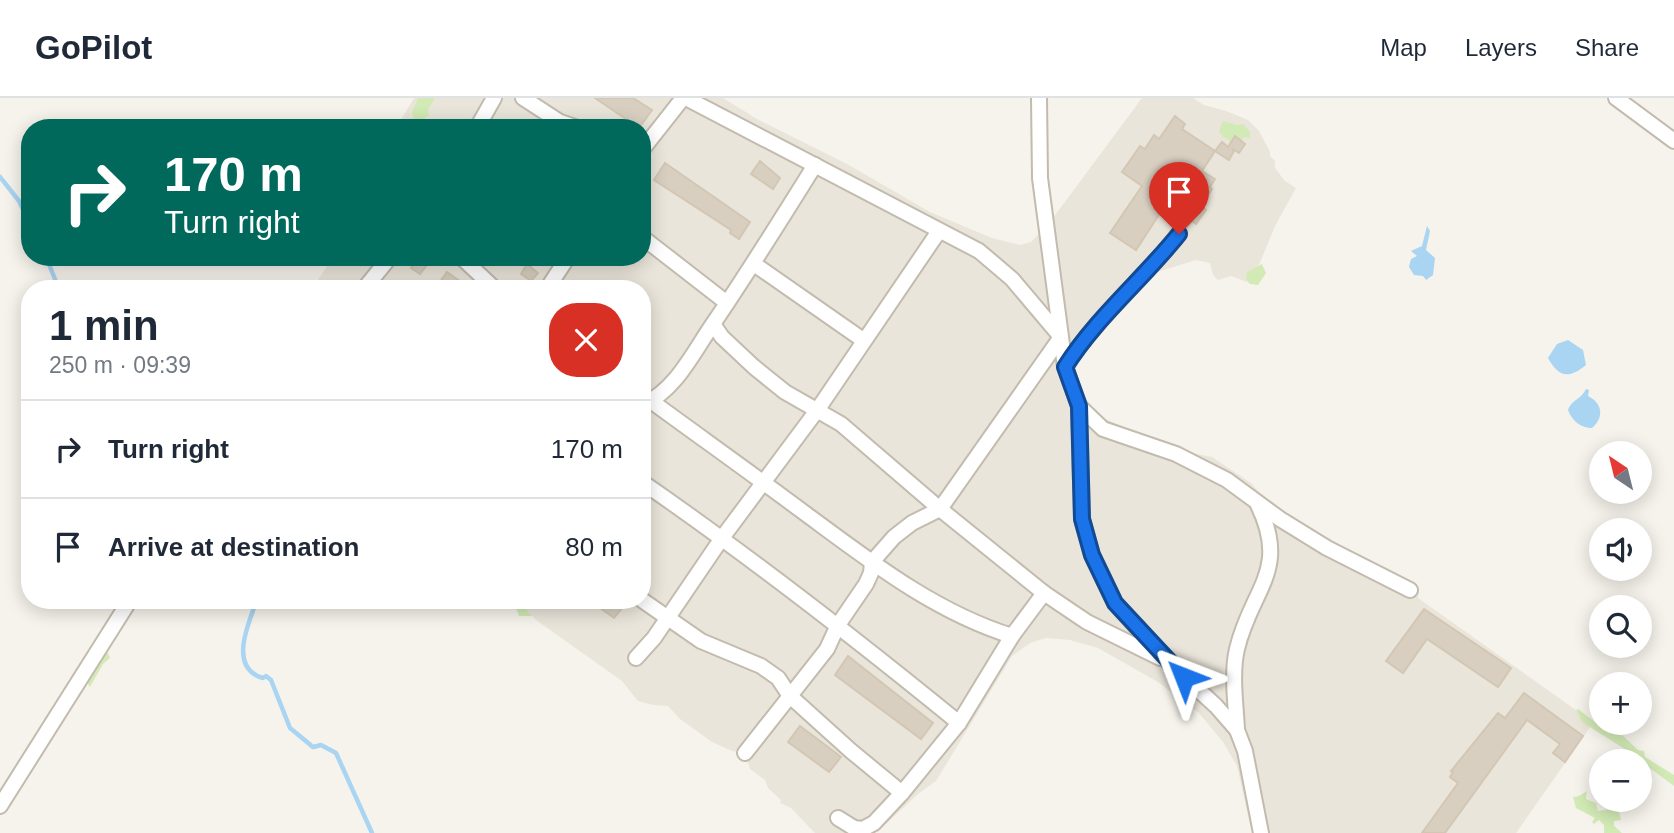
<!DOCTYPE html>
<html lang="en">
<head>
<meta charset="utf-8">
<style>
	body { margin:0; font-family:Arial,sans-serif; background:#f6f6f7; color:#1f2937; height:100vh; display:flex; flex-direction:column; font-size:26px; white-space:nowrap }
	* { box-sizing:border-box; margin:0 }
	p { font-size:23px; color:#747a83 }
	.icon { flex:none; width:38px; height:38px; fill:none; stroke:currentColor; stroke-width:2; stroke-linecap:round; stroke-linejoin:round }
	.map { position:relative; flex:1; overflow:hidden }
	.sheet { position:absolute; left:21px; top:182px; width:630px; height:329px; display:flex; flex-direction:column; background:#fff; border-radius:28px; box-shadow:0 4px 18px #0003 }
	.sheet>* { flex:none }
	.hud { position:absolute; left:21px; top:21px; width:630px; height:147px; border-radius:28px; box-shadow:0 4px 18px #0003; background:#00695c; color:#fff; overflow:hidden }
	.needle { width:46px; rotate:325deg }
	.tools { position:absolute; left:1589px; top:343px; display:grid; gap:14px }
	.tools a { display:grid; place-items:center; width:63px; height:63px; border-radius:50%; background:#fff; box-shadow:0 4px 18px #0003; font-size:35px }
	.pin { position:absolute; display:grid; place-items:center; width:60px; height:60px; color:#fff; margin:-72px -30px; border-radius:50% 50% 50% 0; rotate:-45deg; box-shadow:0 0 7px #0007 }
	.pin .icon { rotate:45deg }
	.me { position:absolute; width:77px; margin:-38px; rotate:315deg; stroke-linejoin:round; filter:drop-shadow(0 0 5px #0008) }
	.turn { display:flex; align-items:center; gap:24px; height:147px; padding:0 28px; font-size:32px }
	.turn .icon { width:91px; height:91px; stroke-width:2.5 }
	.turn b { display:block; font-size:49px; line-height:60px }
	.round { display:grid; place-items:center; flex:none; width:74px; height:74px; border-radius:28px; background:#f6f6f7 }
	.overview { display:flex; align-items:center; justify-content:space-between; height:119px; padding:0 28px }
	h1 { font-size:42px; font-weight:800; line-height:52px }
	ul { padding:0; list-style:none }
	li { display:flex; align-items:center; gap:21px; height:98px; padding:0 28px; border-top:2px solid #e0e1e3 }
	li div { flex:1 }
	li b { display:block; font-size:26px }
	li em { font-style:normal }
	header { display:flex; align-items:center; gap:42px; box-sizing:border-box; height:98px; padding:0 35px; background:#fff; border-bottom:2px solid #e0e1e3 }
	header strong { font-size:33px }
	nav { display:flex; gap:38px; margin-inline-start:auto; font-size:24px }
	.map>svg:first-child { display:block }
	.residential { fill:#eae5da }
	.green { fill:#d2eab5 }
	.water { fill:#a9d4f2 }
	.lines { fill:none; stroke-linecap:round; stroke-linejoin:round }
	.stream { stroke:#a9d4f2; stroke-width:4.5 }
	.building { fill:#d8cfc1; stroke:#d3c7b4; stroke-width:2 }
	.street-casing { stroke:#c2bbae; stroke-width:18 }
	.street { stroke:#fff; stroke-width:14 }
	.route-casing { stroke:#114b97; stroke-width:18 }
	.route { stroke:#1a73e8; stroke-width:12 }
</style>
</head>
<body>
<header>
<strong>GoPilot</strong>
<nav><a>Map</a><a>Layers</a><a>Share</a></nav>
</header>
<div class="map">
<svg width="1674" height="735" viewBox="0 0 1674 735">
	<rect width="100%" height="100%" fill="#f6f3ec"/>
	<polygon class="residential" points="414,0 723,0 757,21 847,66 930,114 992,140 1020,147 1031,144 1047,128 1142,0 1193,0 1204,7 1226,13 1248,22 1259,33 1270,54 1270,58 1275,63 1275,70 1285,83 1296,90 1275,128 1259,167 1246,182 1247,184 1231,178 1218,182 1213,177 1210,165 1196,162 1154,175 1088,246 1075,265 1075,279 1086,306 1099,318 1128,331 1187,354 1212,359 1251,385 1259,394 1292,419 1388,475 1404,479 1419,493 1418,500 1576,612 1582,624 1591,628 1516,735 1252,735 1237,668 1223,644 1199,615 1158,584 1098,550 1070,542 1046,540 1030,545 1012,558 936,683 919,695 887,725 873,735 815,735 791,710 780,705 781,702 768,690 765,682 750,671 745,655 732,653 712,644 680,621 668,608 653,607 638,603 622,583 536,522 525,509 530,502 642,502 642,191 312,191 333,159 642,159 642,30 423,30 414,23 396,30"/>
	<g class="green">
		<polygon points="418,0 435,0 428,12 429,17 421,23 414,21 412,15"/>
		<polygon points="1223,23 1237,27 1243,26 1250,34 1250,40 1244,39 1240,44 1236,40 1232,47 1230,45 1229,42 1222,38 1223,36 1221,37 1219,33"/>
		<polygon points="1262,166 1266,175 1258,187 1250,186 1246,182 1247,174"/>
		<polygon points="515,502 530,502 525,509 532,518 519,518 515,507"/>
		<polygon points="104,554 108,555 110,560 103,566 90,589 86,583"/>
		<path d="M1578,611C1590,620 1605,634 1621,636L1638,652L1644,653L1645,659L1674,677V688L1623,650L1582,624L1576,612Z"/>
		<polygon points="1587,693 1586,701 1596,705 1598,713 1611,711 1619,714 1621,722 1614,723 1614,728 1622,735 1604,735 1604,727 1599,722 1594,726 1592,724 1595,720 1576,710 1573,699 1579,698"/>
	</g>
	<g class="water">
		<polygon points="1427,128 1430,133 1426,152 1435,160 1433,177 1426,182 1423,178 1414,177 1409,169 1411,161 1417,158 1411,153 1422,148"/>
		<path d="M1568,242L1583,252L1586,267C1571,279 1560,282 1548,260L1557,246Z"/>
		<path d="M1586,291L1589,292L1588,298C1602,305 1605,319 1592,330C1581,330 1572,323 1568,312C1571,302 1582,301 1586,291Z"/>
	</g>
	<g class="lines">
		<g class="stream">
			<polyline points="0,79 19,103 30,126"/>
			<polyline points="46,159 59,191"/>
			<path d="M257,502C248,526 228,570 263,580L266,578L271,582L290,630L313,649L321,647L336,655L372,735"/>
		</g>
	</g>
	<g class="building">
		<polygon points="595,0 633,0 652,12 639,30"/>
		<polygon points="1175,18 1185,26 1182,31 1215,53 1202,73 1215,81 1210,89 1212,91 1202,107 1206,112 1196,126 1192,123 1186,130 1164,109 1136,152 1110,135 1142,88 1122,74 1140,48 1145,51 1154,37 1159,41"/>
		<polygon points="1235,38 1245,46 1239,55 1232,51 1234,53 1229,62 1215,53 1222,44 1228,49"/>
		<polygon points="760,63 780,80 773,91 751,76"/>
		<polygon points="665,65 750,124 739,141 730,135 731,132 654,82"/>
		<polygon points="419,159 433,159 420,176 411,170"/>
		<polygon points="527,166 538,175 531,183 521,176"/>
		<polygon points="447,174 471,191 435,191"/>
		<polygon points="589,502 614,502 623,509 614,520"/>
		<polygon points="1424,511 1511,570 1498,589 1427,541 1403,575 1386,563"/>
		<polygon points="848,558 933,625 921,641 835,577"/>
		<polygon points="1524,595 1583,638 1565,664 1553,655 1560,646 1527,622 1445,735 1422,735 1458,685 1450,679 1453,674 1451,673 1498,615 1505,620"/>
		<polygon points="800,628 841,659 829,674 788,644"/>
	</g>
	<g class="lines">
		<defs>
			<g id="street">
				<polyline points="523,0 560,24 578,30"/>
				<polyline points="686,0 979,153 1012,181 1061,239 1065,269 1079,308 1082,421 1092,457 1115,505 1168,564 1216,608 1237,632 1245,653 1261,735"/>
				<polyline points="1616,0 1674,43"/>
				<polyline points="477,30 494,0"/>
				<polyline points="642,52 683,0"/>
				<polyline points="642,139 727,205"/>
				<polyline points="461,159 495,191"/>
				<polyline points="754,166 863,242"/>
				<polyline points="364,191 390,159"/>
				<polyline points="547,191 568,159"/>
				<polyline points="713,226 722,239 754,269 785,294 841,326 940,411 1044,495"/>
				<path d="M1065,269C1096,220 1143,181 1179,136"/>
				<path d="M651,303C703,341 755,378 806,416C871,464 935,514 1012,538"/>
				<path d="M644,306C676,292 694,253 713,226C749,173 782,120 815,67"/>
				<polyline points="1079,308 1103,331 1176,356 1227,382 1280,421 1327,450 1410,492"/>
				<path d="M642,384C752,460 856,541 959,625"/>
				<polyline points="642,502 701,543 761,568 778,580 790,598 851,653 902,695"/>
				<polyline points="636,560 654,540 722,440 818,311 939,133"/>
				<path d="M1237,632C1236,607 1231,576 1237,551C1251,491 1290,473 1258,407"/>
				<polyline points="745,655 827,551 838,527 866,486 871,475 872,464 894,439 912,425 940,411 1061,239 1040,80 1039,0"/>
				<polyline points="0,708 130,502"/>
				<polyline points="838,720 854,730 863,731 874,725 902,695 959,625 1012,538 1044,495 1087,524 1160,560"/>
			</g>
		</defs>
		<use href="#street" class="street-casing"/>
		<use href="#street" class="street"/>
	</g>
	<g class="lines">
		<defs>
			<path id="route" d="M1179,136C1143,181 1095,221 1065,269L1079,308L1082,421L1092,457L1115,505L1184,579"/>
		</defs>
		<use href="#route" class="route-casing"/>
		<use href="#route" class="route"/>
	</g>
</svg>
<div class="tools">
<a><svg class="needle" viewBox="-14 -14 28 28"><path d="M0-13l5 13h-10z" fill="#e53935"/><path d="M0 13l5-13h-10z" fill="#747a83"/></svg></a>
<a><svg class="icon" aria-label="sound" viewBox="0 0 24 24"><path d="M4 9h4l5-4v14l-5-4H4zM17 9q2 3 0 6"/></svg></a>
<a><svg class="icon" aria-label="search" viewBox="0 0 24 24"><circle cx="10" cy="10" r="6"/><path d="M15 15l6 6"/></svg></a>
<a>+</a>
<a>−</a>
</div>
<div class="pin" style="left:1179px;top:136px;background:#d93025"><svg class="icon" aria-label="arrive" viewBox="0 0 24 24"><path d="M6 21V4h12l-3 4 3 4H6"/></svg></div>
<svg class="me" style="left:1184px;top:579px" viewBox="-20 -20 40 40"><path d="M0-17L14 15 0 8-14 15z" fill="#1a73e8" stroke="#fff" stroke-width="4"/></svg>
<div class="hud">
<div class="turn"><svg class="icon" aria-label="right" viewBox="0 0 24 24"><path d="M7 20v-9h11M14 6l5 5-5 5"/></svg><div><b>170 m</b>Turn right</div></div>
</div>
<section class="sheet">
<div class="overview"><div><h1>1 min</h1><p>250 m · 09:39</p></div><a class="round" style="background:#d93025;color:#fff"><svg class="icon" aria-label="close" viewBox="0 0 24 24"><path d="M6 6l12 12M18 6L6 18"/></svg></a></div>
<ul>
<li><svg class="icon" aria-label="right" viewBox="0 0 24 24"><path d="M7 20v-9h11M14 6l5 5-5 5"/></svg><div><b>Turn right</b></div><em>170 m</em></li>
<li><svg class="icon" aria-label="arrive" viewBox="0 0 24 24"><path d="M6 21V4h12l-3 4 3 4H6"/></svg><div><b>Arrive at destination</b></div><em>80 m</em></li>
</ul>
</section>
</div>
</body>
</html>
